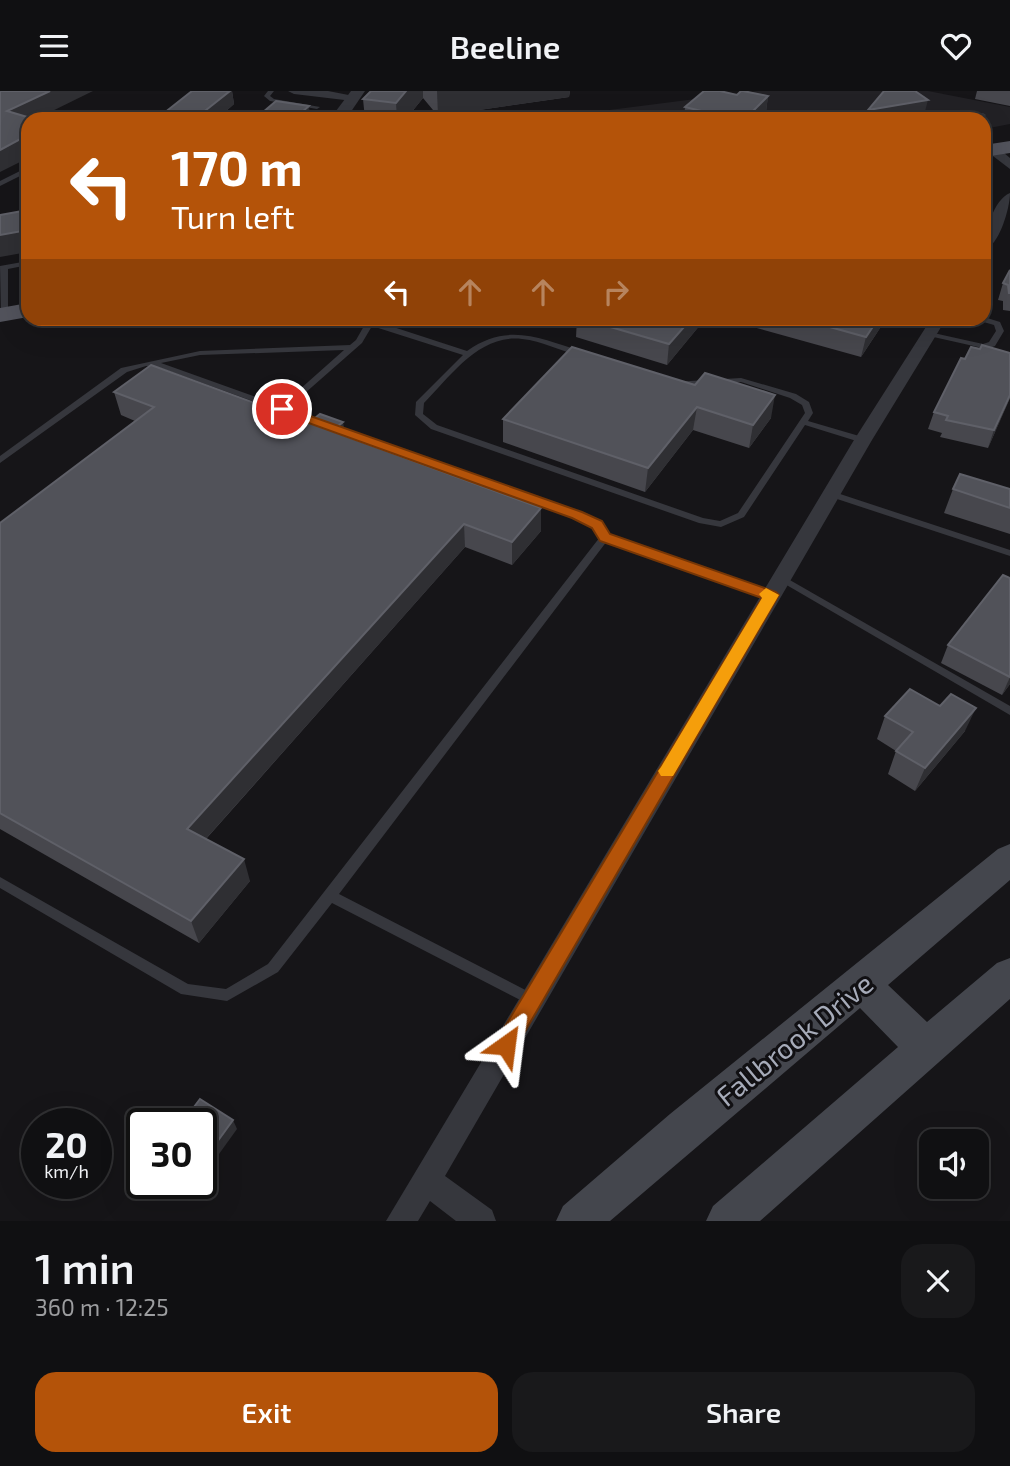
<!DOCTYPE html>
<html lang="en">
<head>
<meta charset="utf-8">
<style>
	body { margin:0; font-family:"Exo 2",sans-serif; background:#19191b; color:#f1f3f6; height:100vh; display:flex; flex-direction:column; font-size:26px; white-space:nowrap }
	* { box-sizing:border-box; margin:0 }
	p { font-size:23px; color:#9c9d9f }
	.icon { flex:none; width:38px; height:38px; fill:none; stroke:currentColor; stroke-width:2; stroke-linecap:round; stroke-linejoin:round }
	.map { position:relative; height:1130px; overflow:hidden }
	.side { display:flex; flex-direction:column; background:#101012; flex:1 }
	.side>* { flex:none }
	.guide { position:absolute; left:21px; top:21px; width:970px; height:214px; border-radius:21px; box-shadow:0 7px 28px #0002,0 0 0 2px #303032; background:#b45309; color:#fff; overflow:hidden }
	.tools { position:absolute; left:919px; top:1038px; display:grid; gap:14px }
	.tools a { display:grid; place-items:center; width:70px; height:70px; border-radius:14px; background:#101012; box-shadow:0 7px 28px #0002,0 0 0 2px #303032; font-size:35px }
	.speed { position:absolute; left:21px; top:1017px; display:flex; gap:14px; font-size:35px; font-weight:700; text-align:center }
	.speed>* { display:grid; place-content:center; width:91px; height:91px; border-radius:50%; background:#101012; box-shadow:0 7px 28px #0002,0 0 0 2px #303032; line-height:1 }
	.speed small { font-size:18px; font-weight:400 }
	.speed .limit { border:4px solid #111; border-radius:10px; background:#fff; color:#111 }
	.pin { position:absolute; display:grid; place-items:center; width:60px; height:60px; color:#fff; margin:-30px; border:4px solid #fff; border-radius:50%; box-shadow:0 2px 7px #0007 }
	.me { position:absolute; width:77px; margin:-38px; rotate:31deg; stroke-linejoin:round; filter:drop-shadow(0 0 5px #0008) }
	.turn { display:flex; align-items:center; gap:24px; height:147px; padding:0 35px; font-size:32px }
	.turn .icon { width:91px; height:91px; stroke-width:2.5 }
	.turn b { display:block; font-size:49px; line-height:60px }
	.lanes { display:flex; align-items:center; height:66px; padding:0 35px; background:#0003; justify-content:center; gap:35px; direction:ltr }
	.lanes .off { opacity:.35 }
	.round { display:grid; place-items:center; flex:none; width:74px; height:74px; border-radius:21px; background:#19191b }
	.headline { display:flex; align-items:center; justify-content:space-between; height:119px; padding:0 35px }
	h1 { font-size:42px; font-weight:600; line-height:52px }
	.button { display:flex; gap:14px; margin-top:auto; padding:14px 35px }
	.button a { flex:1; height:80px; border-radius:21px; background:#b45309; color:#fff; font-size:28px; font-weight:600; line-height:80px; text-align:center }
	.button a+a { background:#19191b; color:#f1f3f6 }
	header { display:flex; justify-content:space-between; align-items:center; height:91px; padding:0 35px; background:#101012; font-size:32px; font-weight:600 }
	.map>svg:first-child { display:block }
	.built { fill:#222125 }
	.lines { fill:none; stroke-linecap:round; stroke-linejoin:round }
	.service { fill:#36373d; fill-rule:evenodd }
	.minor { fill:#36373d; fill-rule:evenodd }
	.tertiary { fill:#36373d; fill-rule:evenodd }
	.secondary { fill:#44464d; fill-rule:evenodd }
	.primary { fill:#52535c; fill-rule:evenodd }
	.wall { fill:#47474d }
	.shaded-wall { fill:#2f2f33 }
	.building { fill:#515259; stroke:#5f6068; stroke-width:2 }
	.route { fill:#b45309; stroke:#753606; stroke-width:2 }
	.slow { fill:#f59e0b }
	.labels { text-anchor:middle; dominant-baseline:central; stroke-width:6; stroke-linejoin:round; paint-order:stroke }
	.near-street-label { font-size:28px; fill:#a6abb9; stroke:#111013 }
</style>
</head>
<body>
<header><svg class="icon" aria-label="menu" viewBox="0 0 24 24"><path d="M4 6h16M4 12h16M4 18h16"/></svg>Beeline<svg class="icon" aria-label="heart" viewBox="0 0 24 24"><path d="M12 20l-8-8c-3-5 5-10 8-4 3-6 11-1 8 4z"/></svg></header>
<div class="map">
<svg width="1010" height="1130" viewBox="0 0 1010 1130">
	<rect width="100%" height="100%" fill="#161518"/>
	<polygon class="built" points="758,0 928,0 1010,16 1010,33 984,38 984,28 539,28"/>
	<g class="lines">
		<g class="service">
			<polygon points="268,0 274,0 270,5 274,8 320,16 317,18 270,10 264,5"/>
			<polygon points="983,22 986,24 985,25 955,28"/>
			<polygon points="28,76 28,81 0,95 0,90"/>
			<polygon points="28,170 28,174 8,178 8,223 1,225 0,175"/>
			<polygon points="984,226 1000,231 1004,240 995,255 987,258 929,245 925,243 929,241 983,253 989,251 996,240 994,234 980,230 979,228 984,228"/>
			<path d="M368,228H376L375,230L467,260C507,231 540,247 583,261V265H580C561,260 542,250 522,248C479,243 451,285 424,312L423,323L437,334L703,427L720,430L738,422L805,322L802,314L790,307L741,291L676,295H673V291L741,287L796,303L809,311L813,322L808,330L866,347L867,349L863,352L805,334L744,426L721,436L699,432L431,338L415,324L416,311L463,264L372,235L362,252L288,317L580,422L600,432L608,444L775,502L776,504L771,507L767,506L607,450L339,803L537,905L539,909L537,913L532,915L332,812L278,881L227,910L181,903L0,797V786L188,893L226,898L268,873L600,446L594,436L574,426L161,277L146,275L127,281L0,372V365L121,277L200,260L350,254L356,249ZM344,259L281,315L161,272L200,264Z"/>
			<polygon points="831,400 1010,459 1010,465 828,405 826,403"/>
			<polygon points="781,484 1010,615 1010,624 778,489 776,487"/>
		</g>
		<g class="minor">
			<polygon points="288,0 328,0 359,6 353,10 294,3"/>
			<polygon points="989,56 997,56 1010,67 1010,78 989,62"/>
			<path d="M1010,102C1010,117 999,155 984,159C984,143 993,109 1010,102Z"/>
			<polygon points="931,228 946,228 872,349 445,1085 492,1119 496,1130 456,1130 430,1110 418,1130 386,1130 854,349"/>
		</g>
		<polygon class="tertiary" points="351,0 365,0 346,28 330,28"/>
		<polygon class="secondary" points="1010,753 1010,789 888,894 927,931 997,872 1010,867 1010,908 760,1130 706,1130 713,1115 898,956 860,917 610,1130 556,1130 563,1115 670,1023 998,758"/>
		<g class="primary">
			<polygon points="1010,50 1010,62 984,66 984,54"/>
			<polygon points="28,212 28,226 0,231 0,217"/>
		</g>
	</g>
	<g class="wall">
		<polygon points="192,0 232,0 234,13 217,28 165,28 164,22"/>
		<polygon points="371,0 570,0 569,6 438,25 423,7 406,28 365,28 363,8"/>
		<polygon points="977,0 1010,0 1010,15 975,8"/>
		<polygon points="737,4 768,5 766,21 758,28 684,28 685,16"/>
		<polygon points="1010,179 1010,220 1003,219 1003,210 998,209 1003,192"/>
		<polygon points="577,228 705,228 667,274 576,246"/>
		<polygon points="724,228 886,228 861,266"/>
		<polygon points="572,256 771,327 749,357 693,339 645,401 503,351 503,328"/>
		<polygon points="114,301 309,332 343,331 344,345 541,417 541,440 512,474 465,456 206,748 250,790 199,852 0,738 0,432 135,330 121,324"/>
		<polygon points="1010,307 988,357 940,346 942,342 928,338 934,321"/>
		<polygon points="953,398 1010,398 1010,443 944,422"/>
		<polygon points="1010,487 1010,593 1002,604 941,572 948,554"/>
		<polygon points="940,615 965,640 915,700 888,683 896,660 877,648 885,625"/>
		<polygon points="182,1092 199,1092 193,1099"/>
	</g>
	<g class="shaded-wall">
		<polygon points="50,0 93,0 36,28 28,28 7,20"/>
		<polygon points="230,0 232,0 234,13 217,28 196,28 196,27"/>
		<polygon points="406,0 423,0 423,7 406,28 397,28 396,12"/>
		<polygon points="437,0 570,0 569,6 438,25"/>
		<polygon points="768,5 766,21 758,28 745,28"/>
		<polygon points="928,9 923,28 865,28 868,19"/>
		<polygon points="309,15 310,25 307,28 294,28"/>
		<polygon points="28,44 28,67 0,81 0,59"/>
		<polygon points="28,139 28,161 0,166 0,144"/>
		<polygon points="691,228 705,228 667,274 669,253"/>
		<polygon points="878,228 886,228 861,266 866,246"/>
		<polygon points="775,304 771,327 749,357 753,334"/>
		<polygon points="1010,304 1010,307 988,357 994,339"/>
		<polygon points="697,316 693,339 645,401 648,377"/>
		<polygon points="343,331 345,354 332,340"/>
		<polygon points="541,417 541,440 512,474 512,451"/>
		<polygon points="464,433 465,456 195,760 187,738"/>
		<polygon points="1010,586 1010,593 1002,604"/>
		<polygon points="976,617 965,640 915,700 925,677"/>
		<polygon points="244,768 250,790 199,852 191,830"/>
		<polygon points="233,1029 237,1038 201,1088 201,1073"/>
		<polygon points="189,1092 199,1092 193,1099"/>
	</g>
	<g class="building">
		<polygon points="0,0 50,0 7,20 34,28 28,28 28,44 0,59"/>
		<polygon points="192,0 230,0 196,27 164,22"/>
		<polygon points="371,0 406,0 396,12 363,8"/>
		<polygon points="704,0 720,0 737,4 741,0 743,0 768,5 745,28 734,28 685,16"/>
		<polygon points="884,0 915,0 928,9 868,19"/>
		<polygon points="276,10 309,15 294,28 255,28"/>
		<polygon points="602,23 607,28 565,28"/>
		<polygon points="28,119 28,139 0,144 0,124"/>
		<polygon points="1010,179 1010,202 1009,202 1008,194 1003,192"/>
		<polygon points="583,228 691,228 669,253"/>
		<polygon points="801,228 878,228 866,246"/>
		<polygon points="982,254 1010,262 1010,304 994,339 946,329 948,325 934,321 961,267 965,268 971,256 980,258"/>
		<polygon points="572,256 695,294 705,282 775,304 753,334 697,316 648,377 503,328"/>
		<polygon points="151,274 309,332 320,323 343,331 332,340 541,417 512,451 464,433 187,738 244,768 191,830 0,722 0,432 154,316 114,301"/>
		<polygon points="960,383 1010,398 1010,417 953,398"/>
		<polygon points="1003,484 1010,487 1010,586 948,554"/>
		<polygon points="910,598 940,615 951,603 976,617 925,677 896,660 913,641 885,625"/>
		<polygon points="200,1008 233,1029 201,1073 201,1032 182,1032"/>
	</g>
	<polygon class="route" points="282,315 582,421 602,430 610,443 776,501 779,504 513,961 506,964 498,961 495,954 498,947 762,507 600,450 592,437 572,427 278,321 276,318"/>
	<polygon class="slow" points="766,497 779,504 673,685 661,685 658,680 661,676 762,507 759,503"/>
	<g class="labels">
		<g class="near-street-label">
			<text transform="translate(794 948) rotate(-39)">Fallbrook Drive</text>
		</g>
	</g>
</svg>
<div class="tools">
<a><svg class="icon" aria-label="sound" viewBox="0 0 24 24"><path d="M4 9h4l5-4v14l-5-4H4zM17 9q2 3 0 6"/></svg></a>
</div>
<div class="speed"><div>20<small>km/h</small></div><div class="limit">30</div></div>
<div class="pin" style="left:282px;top:318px;background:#d93025"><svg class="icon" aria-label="arrive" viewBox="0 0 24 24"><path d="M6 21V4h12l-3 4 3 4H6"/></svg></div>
<svg class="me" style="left:506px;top:954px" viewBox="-20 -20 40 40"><path d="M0-17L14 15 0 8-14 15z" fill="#b45309" stroke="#fff" stroke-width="4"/></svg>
<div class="guide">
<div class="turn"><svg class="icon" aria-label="left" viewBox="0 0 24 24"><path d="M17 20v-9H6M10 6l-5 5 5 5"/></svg><div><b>170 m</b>Turn left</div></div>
<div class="lanes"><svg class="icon" aria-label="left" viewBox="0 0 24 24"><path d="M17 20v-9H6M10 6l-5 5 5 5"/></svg><svg class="icon off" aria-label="ahead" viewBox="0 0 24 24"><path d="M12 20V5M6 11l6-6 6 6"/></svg><svg class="icon off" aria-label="ahead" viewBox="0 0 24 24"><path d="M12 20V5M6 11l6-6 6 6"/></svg><svg class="icon off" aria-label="right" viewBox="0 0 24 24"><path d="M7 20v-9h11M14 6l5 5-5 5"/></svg></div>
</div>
</div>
<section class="side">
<div class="headline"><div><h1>1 min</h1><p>360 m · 12:25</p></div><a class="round"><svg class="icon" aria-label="close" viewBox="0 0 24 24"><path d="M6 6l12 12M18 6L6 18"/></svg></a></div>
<div class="button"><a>Exit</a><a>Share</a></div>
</section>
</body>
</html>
